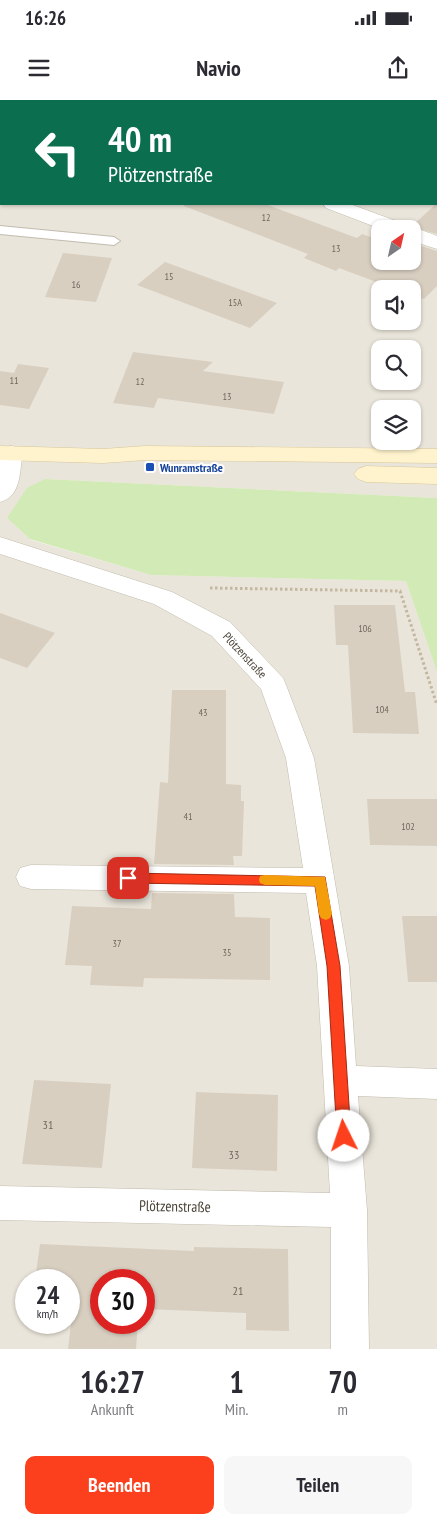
<!DOCTYPE html>
<html lang="de">
<head>
<meta charset="utf-8">
<style>
	body { margin:0; font-family:"PT Sans Narrow",sans-serif; background:#f7f7f7; color:#2b2b33; height:100vh; display:flex; flex-direction:column; font-size:19px; white-space:nowrap }
	* { box-sizing:border-box; margin:0 }
	p { font-size:16px; color:#7c7c81 }
	.icon { flex:none; width:28px; height:28px; fill:none; stroke:currentColor; stroke-width:2; stroke-linecap:round; stroke-linejoin:round }
	.map { position:relative; height:1249px; overflow:hidden }
	.panel { display:flex; flex-direction:column; background:#fff; flex:1 }
	.panel>* { flex:none }
	.top-card { position:absolute; left:0px; top:0px; width:438px; height:105px; box-shadow:0 1px 4px #0004; background:#0b6e4f; color:#fff; overflow:hidden }
	.needle { width:32px; rotate:34deg }
	.buttons { position:absolute; left:371px; top:120px; display:grid; gap:10px }
	.buttons a { display:grid; place-items:center; width:50px; height:50px; border-radius:10px; background:#fff; box-shadow:0 1px 4px #0004; font-size:25px }
	.speed { position:absolute; left:15px; top:1169px; display:flex; gap:10px; font-size:25px; font-weight:700; text-align:center }
	.speed>* { display:grid; place-content:center; width:65px; height:65px; border-radius:50%; background:#fff; box-shadow:0 1px 4px #0004; line-height:1 }
	.speed small { font-size:12px; font-weight:400 }
	.speed .limit { border:8px solid #d22; background:#fff; color:#111 }
	.pin { position:absolute; display:grid; place-items:center; width:42px; height:42px; color:#fff; margin:-21px; border-radius:10px; box-shadow:0 2px 8px #0006 }
	.me { position:absolute; width:55px; margin:-28px; rotate:356deg; stroke-linejoin:round; filter:drop-shadow(0 0 4px #0008) }
	.turn { display:flex; align-items:center; gap:18px; height:105px; padding:0 25px; font-size:22px }
	.turn .icon { width:65px; height:65px; stroke-width:2.5 }
	.turn b { display:block; font-size:35px; line-height:42px }
	.eta { display:flex; justify-content:space-evenly; align-items:center; height:85px; text-align:center }
	.eta b { font-size:30px; font-weight:800; line-height:35px }
	.cta { display:flex; gap:10px; margin-top:auto; padding:10px 25px }
	.cta a { flex:1; height:58px; border-radius:10px; background:#fc3f1d; color:#fff; font-size:20px; font-weight:800; line-height:58px; text-align:center }
	.cta a+a { background:#f7f7f7; color:#2b2b33 }
	.status { display:flex; justify-content:space-between; align-items:center; height:35px; padding:0 25px; background:#fff; direction:ltr }
	.status svg { height:14px; fill:currentColor }
	header { display:flex; justify-content:space-between; align-items:center; height:65px; padding:0 25px; background:#fff; font-size:22px; font-weight:800 }
	.map>svg:first-child { display:block }
	.residential { fill:#eae5da; fill-rule:evenodd }
	.green { fill:#d2eab5 }
	.building { fill:#d8cfc1 }
	.lines { fill:none; stroke-linecap:round; stroke-linejoin:round }
	.lane-casing { stroke:#c2bbae; stroke-width:2 }
	.street-casing { stroke:#c2bbae; stroke-width:1 }
	.secondary-casing { stroke:#d6c79b; stroke-width:1 }
	.path { stroke:#c4b79f; stroke-width:3; stroke-dasharray:2.5 2.5; stroke-linecap:butt }
	.lane { fill:#fff; fill-rule:evenodd }
	.street { fill:#fff; fill-rule:evenodd }
	.secondary { fill:#fff3cd; fill-rule:evenodd }
	.route { fill:#fc3f1d; stroke:#a42913 }
	.slow { fill:#f59e0b }
	.transit-dot { fill:#1a4fb4; stroke:#fff; stroke-width:2 }
	.labels { text-anchor:middle; dominant-baseline:central; stroke-width:4; stroke-linejoin:round; paint-order:stroke }
	.number-label { font-size:10px; fill:#6e675b }
	.transit-label { font-size:12px; font-weight:bold; fill:#164399; stroke:#fff; text-anchor:start }
	.street-label { font-size:12px; fill:#4b4439; stroke:#fff }
	.near-number-label { font-size:12px; fill:#6e675b }
	.near-street-label { font-size:15px; fill:#4b4439; stroke:#fff }
</style>
</head>
<body>
<div class="status"><b>16:26</b><svg viewBox="0 0 49 12"><path d="M0 12V9h3v3zM5 12V6h3v6zM10 12V3h3v9zM15 12V0h3v12zM26 1h20v11H26zM47 4h2v5h-2z"/></svg></div>
<header><svg class="icon" aria-label="menu" viewBox="0 0 24 24"><path d="M4 6h16M4 12h16M4 18h16"/></svg>Navio<svg class="icon" aria-label="share" viewBox="0 0 24 24"><path d="M12 15V3M7 8l5-5 5 5M5 13v7h14v-7"/></svg></header>
<div class="map">
<svg width="437" height="1249" viewBox="0 0 437 1249">
	<rect width="100%" height="100%" fill="#f6f3ec"/>
	<path class="residential" d="M0,0H437V398L45,379L7,418L31,440L151,475L406,481L437,572V1249H0ZM1,1H436V104H1ZM380,129H412V161H380ZM380,189H412V221H380ZM380,249H412V281H380ZM380,309H412V341H380ZM26,1180H69V1222H26ZM101,1180H144V1222H101Z"/>
	<polygon class="green" points="45,379 437,398 437,572 406,481 151,475 30,439 7,418 27,388"/>
	<g class="building">
		<polygon points="437,103 437,134 411,127"/>
		<polygon points="184,104 265,104 357,138 362,134 380,140 380,161 412,161 412,143 437,151 437,186 424,199 412,195 412,189 395,189 339,168 336,171 304,158 308,154 184,106"/>
		<polygon points="63,153 112,158 96,202 45,197"/>
		<polygon points="165,162 277,203 250,228 137,185"/>
		<polygon points="133,252 213,262 203,271 284,282 274,314 158,298 154,308 113,303"/>
		<polygon points="18,264 49,268 29,309 0,305 0,271 14,273"/>
		<polygon points="334,505 395,505 405,592 415,592 419,634 353,633 348,545 336,545"/>
		<polygon points="0,513 55,533 27,568 0,558"/>
		<polygon points="172,590 226,590 226,684 241,685 241,701 244,701 242,756 233,756 234,765 154,764 160,682 168,683"/>
		<polygon points="367,699 437,699 437,746 370,745"/>
		<polygon points="152,793 234,794 235,817 270,818 270,880 144,878 143,887 90,885 92,866 65,865 72,806 151,809"/>
		<polygon points="402,816 437,816 437,882 408,882"/>
		<polygon points="34,980 111,984 102,1068 22,1064"/>
		<polygon points="196,992 278,995 277,1071 192,1068"/>
		<polygon points="40,1144 194,1151 194,1147 288,1149 289,1231 246,1230 246,1213 144,1209 144,1180 101,1180 101,1222 138,1222 136,1249 68,1249 72,1216 69,1216 69,1180 35,1180"/>
	</g>
	<g class="lines">
		<defs>
			<polygon id="lane" points="0,126 114,137 120,141 114,145 0,134"/>
			<g id="street">
				<polygon points="45,0 65,0 66,1 46,1"/>
				<path d="M323,104H350L407,125L410,129C419,128 428,133 437,136V149L412,141V129H381L326,108Z"/>
				<path d="M11,346L19,348L23,353C19,372 22,396 0,402V352L3,348Z"/>
				<polygon points="0,437 172,492 230,522 283,578 286,585 314,658 349,866 356,966 437,969 437,999 358,996 367,1110 369,1249 331,1249 331,1127 0,1120 0,1086 330,1093 317,866 306,793 31,789 20,786 16,777 20,768 31,765 303,768 286,658 261,589 212,536 154,504 0,454"/>
			</g>
			<g id="secondary">
				<polygon points="0,346 103,349 145,346 437,349 437,363 145,360 103,363 0,360"/>
				<polygon points="366,366 437,368 437,384 366,382 358,379 354,374 358,369"/>
			</g>
		</defs>
		<use href="#lane" class="lane-casing"/>
		<use href="#street" class="street-casing"/>
		<use href="#secondary" class="secondary-casing"/>
		<polyline class="path" points="210,488 400,491 437,605"/>
		<use href="#lane" class="lane"/>
		<use href="#street" class="street"/>
		<use href="#secondary" class="secondary"/>
	</g>
	<polygon class="route" points="128,773 325,777 340,866 351,1036 349,1040 344,1042 339,1040 337,1036 327,866 315,786 128,783 124,782 122,778 124,775"/>
	<polygon class="slow" points="265,775 325,777 332,814 330,818 326,820 321,818 319,814 315,786 265,785 260,783 259,780 260,776"/>
	<rect class="transit-dot" x="145" y="362" width="10" height="10" rx="2.5"/>
	<g class="labels">
		<g class="number-label">
			<text x="266" y="117">12</text>
			<text x="336" y="148">13</text>
			<text x="169" y="176">15</text>
			<text x="76" y="184">16</text>
			<text x="235" y="202">15A</text>
			<text x="14" y="280">11</text>
			<text x="140" y="281">12</text>
			<text x="227" y="296">13</text>
			<text x="365" y="528">106</text>
			<text x="382" y="609">104</text>
			<text x="203" y="612">43</text>
			<text x="188" y="716">41</text>
			<text x="408" y="726">102</text>
			<text x="117" y="843">37</text>
			<text x="227" y="852">35</text>
		</g>
		<g class="transit-label">
			<text x="160" y="367">Wunramstraße</text>
		</g>
		<g class="street-label">
			<text transform="translate(245 555) rotate(47)">Plötzenstraße</text>
		</g>
		<g class="near-number-label">
			<text x="48" y="1024">31</text>
			<text x="234" y="1054">33</text>
			<text x="238" y="1190">21</text>
		</g>
		<g class="near-street-label">
			<text transform="translate(175 1106) rotate(1)">Plötzenstraße</text>
		</g>
	</g>
</svg>
<div class="buttons">
<a><svg class="needle" viewBox="-14 -14 28 28"><path d="M0-13l5 13h-10z" fill="#e53935"/><path d="M0 13l5-13h-10z" fill="#7c7c81"/></svg></a>
<a><svg class="icon" aria-label="sound" viewBox="0 0 24 24"><path d="M4 9h4l5-4v14l-5-4H4zM17 9q2 3 0 6"/></svg></a>
<a><svg class="icon" aria-label="search" viewBox="0 0 24 24"><circle cx="10" cy="10" r="6"/><path d="M15 15l6 6"/></svg></a>
<a><svg class="icon" aria-label="layers" viewBox="0 0 24 24"><path d="M12 4l9 5-9 5-9-5zM3 14l9 5 9-5"/></svg></a>
</div>
<div class="speed"><div>24<small>km/h</small></div><div class="limit">30</div></div>
<div class="pin" style="left:128px;top:778px;background:#d93025"><svg class="icon" aria-label="arrive" viewBox="0 0 24 24"><path d="M6 21V4h12l-3 4 3 4H6"/></svg></div>
<svg class="me" style="left:344px;top:1036px" viewBox="-20 -20 40 40"><circle r="19" fill="#fff"/><path d="M0-13L10 11 0 6-10 11z" fill="#fc3f1d"/></svg>
<div class="top-card">
<div class="turn"><svg class="icon" aria-label="left" viewBox="0 0 24 24"><path d="M17 20v-9H6M10 6l-5 5 5 5"/></svg><div><b>40 m</b>Plötzenstraße</div></div>
</div>
</div>
<section class="panel">
<div class="eta">
<div><b>16:27</b><p>Ankunft</p></div>
<div><b>1</b><p>Min.</p></div>
<div><b>70</b><p>m</p></div>
</div>
<div class="cta"><a>Beenden</a><a>Teilen</a></div>
</section>
</body>
</html>
